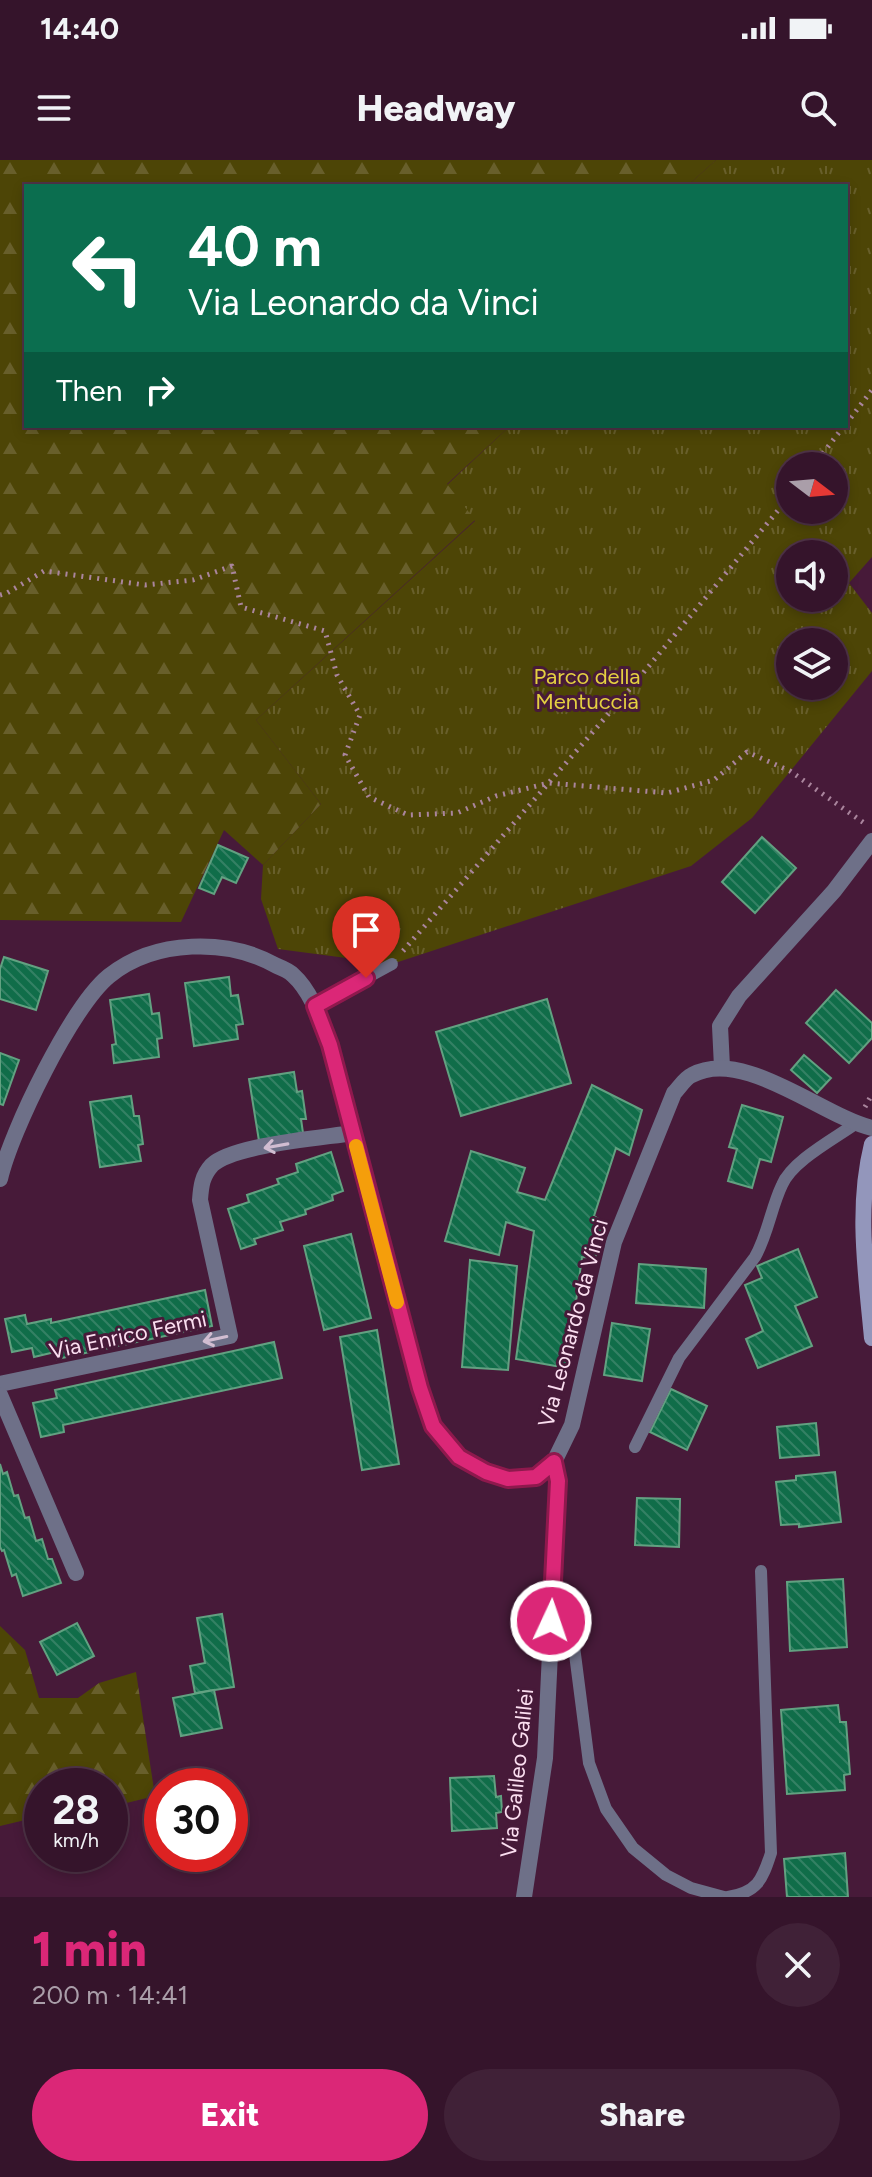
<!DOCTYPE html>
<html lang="en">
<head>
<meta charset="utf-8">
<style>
	body { margin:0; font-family:Figtree,sans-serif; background:#402137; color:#f1f3f6; height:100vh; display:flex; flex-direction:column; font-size:30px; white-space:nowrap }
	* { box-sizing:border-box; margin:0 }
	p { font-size:26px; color:#aa9ea9 }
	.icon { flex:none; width:44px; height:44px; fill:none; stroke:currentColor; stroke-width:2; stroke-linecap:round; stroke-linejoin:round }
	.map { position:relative; height:1737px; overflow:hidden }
	.panel { display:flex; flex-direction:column; background:#35142b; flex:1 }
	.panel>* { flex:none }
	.guide { position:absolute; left:24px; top:24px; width:824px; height:244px; border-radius:0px; box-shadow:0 4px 12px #0003,0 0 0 2px #4f3347; background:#0b6e4f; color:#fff; overflow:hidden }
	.needle { width:52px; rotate:106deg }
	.tools { position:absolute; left:776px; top:292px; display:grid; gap:16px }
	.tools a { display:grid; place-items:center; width:72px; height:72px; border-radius:50%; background:#35142b; box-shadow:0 4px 12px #0003,0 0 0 2px #4f3347; font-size:40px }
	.speed { position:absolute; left:24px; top:1608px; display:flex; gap:16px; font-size:40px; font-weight:700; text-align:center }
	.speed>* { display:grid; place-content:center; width:104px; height:104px; border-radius:50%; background:#35142b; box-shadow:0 4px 12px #0003,0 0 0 2px #4f3347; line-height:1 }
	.speed small { font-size:20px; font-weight:400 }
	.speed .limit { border:12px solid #d22; background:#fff; color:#111 }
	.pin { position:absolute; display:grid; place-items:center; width:68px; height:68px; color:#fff; margin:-82px -34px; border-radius:50% 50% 50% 0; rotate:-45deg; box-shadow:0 0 8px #0007 }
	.pin .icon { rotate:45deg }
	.me { position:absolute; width:88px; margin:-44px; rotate:3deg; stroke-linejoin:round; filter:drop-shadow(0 0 6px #0008) }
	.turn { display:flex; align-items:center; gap:28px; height:168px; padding:0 32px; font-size:36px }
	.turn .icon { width:104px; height:104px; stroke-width:2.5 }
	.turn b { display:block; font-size:56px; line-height:68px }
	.then { display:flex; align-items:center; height:76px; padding:0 32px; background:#0003; gap:16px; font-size:30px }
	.round { display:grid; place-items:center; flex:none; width:84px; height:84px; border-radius:42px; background:#402137 }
	.overview { display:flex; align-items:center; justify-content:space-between; height:136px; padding:0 32px }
	h1 { font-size:48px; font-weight:800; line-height:60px; color:#db2777 }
	.button { display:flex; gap:16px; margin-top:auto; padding:16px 32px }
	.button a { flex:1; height:92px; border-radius:48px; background:#db2777; color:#fff; font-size:32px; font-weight:800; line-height:92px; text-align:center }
	.button a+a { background:#402137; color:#f1f3f6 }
	.status { display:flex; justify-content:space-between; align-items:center; height:56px; padding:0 40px; background:#35142b; direction:ltr }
	.status svg { height:22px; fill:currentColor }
	header { display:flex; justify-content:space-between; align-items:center; height:104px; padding:0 32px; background:#35142b; font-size:36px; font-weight:800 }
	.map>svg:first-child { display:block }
	.grass { fill:url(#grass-tufts); fill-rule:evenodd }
	.forest { fill:url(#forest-firs) }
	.building { fill:url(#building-back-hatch); stroke:#62a181; stroke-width:2 }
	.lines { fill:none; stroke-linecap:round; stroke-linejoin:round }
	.path { stroke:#aa859d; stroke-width:5; stroke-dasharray:2 6; stroke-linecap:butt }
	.service { stroke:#6e7088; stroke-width:12 }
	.minor { stroke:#6e7088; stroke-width:16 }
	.secondary { stroke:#9396bb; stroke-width:16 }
	.oneway { stroke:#d1bdd1 }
	.route-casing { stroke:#8e194d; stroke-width:20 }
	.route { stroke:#db2777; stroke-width:14 }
	.slow { stroke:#f59e0b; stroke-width:14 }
	.labels { text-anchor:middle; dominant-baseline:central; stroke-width:6; stroke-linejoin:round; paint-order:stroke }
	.park-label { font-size:22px; fill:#e4d041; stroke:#471a39 }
	.street-label { font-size:22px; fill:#fbdef0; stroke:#471a39 }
</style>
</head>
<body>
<div class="status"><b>14:40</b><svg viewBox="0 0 49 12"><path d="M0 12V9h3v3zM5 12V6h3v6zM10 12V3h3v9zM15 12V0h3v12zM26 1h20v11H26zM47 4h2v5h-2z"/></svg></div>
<header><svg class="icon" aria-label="menu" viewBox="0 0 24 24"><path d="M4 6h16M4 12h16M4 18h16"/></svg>Headway<svg class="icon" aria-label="search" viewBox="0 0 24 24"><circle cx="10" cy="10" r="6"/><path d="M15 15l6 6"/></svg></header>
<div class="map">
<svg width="872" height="1737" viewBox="0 0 872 1737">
	<defs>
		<pattern id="grass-tufts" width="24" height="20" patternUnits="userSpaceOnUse" patternTransform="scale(2)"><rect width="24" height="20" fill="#4d4506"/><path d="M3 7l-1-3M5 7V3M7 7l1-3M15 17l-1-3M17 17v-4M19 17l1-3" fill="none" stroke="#685f2b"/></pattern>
		<pattern id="forest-firs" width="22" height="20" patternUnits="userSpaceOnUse" patternTransform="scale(2)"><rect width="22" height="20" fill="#4d4506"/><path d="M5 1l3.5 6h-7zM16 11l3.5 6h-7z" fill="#685f2b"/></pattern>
		<pattern id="building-back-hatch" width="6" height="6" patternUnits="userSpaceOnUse" patternTransform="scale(2)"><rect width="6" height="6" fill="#106d49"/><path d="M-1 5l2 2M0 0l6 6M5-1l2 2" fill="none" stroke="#348164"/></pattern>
	</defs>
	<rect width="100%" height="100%" fill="#471a39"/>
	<path class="grass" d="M716,0H872V397L849,423L872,453V511L752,658L691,706L392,804L278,789L261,739L263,705L321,644L256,560L475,361L447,325L510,266H846V26H687ZM790,306H834V350H790ZM790,394H834V438H790ZM790,482H834V526H790Z"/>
	<g class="forest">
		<polygon points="0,0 716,0 687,26 26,26 26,266 510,266 447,324 475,360 256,560 321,644 263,705 224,670 181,762 0,760"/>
		<polygon points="0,1466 25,1490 39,1538 78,1538 99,1523 136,1512 155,1636 110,1647 110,1626 42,1626 42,1656 0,1666"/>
	</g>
	<g class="building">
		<polygon points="762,677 796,708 755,753 722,722"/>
		<polygon points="218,685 248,698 236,723 222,717 214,734 199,728"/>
		<polygon points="4,797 48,811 36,850 0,839 0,809"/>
		<polygon points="229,817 231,836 238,835 243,864 236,865 238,879 194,886 185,823"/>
		<polygon points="836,830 872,863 872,878 849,903 806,863"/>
		<polygon points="149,834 152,854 159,853 162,878 157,879 159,897 114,903 112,885 116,884 110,840"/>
		<polygon points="547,839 571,923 461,956 436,872"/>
		<polygon points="0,893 19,900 3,945 0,944"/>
		<polygon points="804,895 831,918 817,933 791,910"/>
		<polygon points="294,912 297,932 302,931 306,959 301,959 303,973 259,981 249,919"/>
		<polygon points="592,925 642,950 629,995 616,988 594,1056 605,1063 595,1098 582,1097 567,1208 516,1199 534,1071 506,1062 499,1095 445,1081 471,991 525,1008 517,1032 545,1040"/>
		<polygon points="131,936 134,956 139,956 143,984 138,985 141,1001 100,1007 90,942"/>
		<polygon points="742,945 783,957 771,1002 760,999 752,1028 728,1021 737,989 729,987"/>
		<polygon points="331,992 343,1031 332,1035 333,1040 305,1050 306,1054 280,1062 283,1070 254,1079 256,1084 241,1089 228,1049 249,1042 247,1035 279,1024 277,1019 298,1012 296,1004"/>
		<polygon points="351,1074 371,1158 324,1170 304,1086"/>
		<polygon points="798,1089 817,1137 795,1146 812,1186 758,1208 746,1179 763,1171 745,1125 762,1118 757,1106"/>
		<polygon points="470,1100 517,1106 508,1210 462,1207"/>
		<polygon points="639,1104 706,1109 704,1148 636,1143"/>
		<polygon points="205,1130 212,1166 57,1199 55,1192 34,1197 32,1188 12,1192 5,1159 25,1155 27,1164 51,1159 51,1163"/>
		<polygon points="612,1163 650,1169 642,1221 604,1215"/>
		<polygon points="377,1170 399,1304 362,1310 340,1177"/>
		<polygon points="274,1182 282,1218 63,1265 64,1272 41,1277 33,1243 57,1238 55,1230"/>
		<polygon points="671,1229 707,1246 687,1290 650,1272"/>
		<polygon points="816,1263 819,1295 780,1298 777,1267"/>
		<polygon points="0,1304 3,1314 7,1312 14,1336 18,1335 25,1358 29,1357 36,1381 42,1379 48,1399 52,1399 61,1423 23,1436 16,1414 12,1416 4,1390 2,1391 0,1387"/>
		<polygon points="835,1312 841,1362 799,1367 799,1364 781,1365 776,1322 796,1320 796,1316"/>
		<polygon points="637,1338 680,1339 679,1387 635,1385"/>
		<polygon points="843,1419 847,1487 790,1491 787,1422"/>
		<polygon points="222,1454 234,1527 195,1533 190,1506 205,1503 197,1458"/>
		<polygon points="77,1463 94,1496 57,1515 40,1482"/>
		<polygon points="214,1530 222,1568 181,1576 173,1538"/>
		<polygon points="838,1545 840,1562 846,1562 850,1614 844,1615 845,1630 787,1634 781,1550"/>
		<polygon points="494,1616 496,1637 501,1636 502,1652 496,1653 497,1668 452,1671 450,1618"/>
		<polygon points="845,1693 848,1737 787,1737 784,1699"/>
	</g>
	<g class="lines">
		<g class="path">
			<polyline points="846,264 872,230"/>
			<polyline points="813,306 844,266"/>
			<polyline points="0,435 7,433 44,411 145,425 193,420 232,406 241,447 325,471 337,515 360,555 345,595 369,637 408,655 457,653 496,636 549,623 667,633 714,620 747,592 790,611 864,663"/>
			<polyline points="403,791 624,536 790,336"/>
			<polyline points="865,947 872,934"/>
		</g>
		<g class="service">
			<polyline points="315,846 392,804"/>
			<path d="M635,1287L679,1198L755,1097C768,1074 771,1048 782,1025C792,1001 834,979 855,964"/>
			<polyline points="553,1434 572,1471 589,1603 606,1649 633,1688 666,1715 691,1728 724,1737"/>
			<path d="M728,1737C757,1732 762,1721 771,1693L761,1411"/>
		</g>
		<g class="minor">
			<polyline points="722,907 720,866 739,836 834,731 872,681"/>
			<path d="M0,1019C11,971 72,846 109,816C155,779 228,778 277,806C282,808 289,811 293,815C312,832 321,862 330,885L420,1228L433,1266L459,1297L486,1312L508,1319L536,1317L554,1302L572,1265L614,1082L674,933C679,928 685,918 692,915C743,887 822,956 872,968"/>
			<path d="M0,1224L230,1176L200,1040C201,1026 202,1016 212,1005C233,985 321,978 353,973"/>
			<polyline points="0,1235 76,1413"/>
			<polyline points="524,1737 545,1598 556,1367 558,1321 554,1302"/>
		</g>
		<path class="secondary" d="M872,984C856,1048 866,1113 872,1178"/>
	</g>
	<defs><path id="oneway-shaft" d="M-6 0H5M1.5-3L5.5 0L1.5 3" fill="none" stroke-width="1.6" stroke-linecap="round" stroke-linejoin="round" transform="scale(2)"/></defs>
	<g class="oneway">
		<use href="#oneway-shaft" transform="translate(276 986) rotate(170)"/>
		<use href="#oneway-shaft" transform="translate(215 1179) rotate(168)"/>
	</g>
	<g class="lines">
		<defs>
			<polyline id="route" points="366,818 315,846 330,885 420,1228 433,1266 459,1297 486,1312 508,1319 536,1317 554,1302 558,1321 551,1461"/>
		</defs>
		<use href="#route" class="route-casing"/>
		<use href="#route" class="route"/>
		<polyline class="slow" points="356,986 397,1142"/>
	</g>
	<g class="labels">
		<g class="park-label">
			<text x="587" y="516">Parco della<tspan x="587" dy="25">Mentuccia</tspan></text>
		</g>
		<g class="street-label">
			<text transform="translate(573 1163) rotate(-75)">Via Leonardo da Vinci</text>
			<text transform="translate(128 1175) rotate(-12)">Via Enrico Fermi</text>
			<text transform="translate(517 1613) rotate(-84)">Via Galileo Galilei</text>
		</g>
	</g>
</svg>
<div class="tools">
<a><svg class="needle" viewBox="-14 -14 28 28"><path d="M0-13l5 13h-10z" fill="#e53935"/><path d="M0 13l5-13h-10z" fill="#aa9ea9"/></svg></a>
<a><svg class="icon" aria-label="sound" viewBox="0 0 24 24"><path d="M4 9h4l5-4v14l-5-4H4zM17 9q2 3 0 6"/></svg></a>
<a><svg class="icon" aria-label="layers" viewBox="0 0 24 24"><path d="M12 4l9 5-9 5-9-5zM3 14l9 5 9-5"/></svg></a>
</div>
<div class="speed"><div>28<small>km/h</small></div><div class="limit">30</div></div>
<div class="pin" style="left:366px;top:818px;background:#d93025"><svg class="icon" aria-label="arrive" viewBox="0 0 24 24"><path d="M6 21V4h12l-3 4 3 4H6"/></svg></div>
<svg class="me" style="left:551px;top:1461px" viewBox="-20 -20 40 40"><circle r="17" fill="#db2777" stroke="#fff" stroke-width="3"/><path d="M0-11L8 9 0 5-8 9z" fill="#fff"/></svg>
<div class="guide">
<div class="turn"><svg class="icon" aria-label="left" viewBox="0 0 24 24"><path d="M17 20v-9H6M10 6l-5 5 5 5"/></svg><div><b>40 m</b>Via Leonardo da Vinci</div></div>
<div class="then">Then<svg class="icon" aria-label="right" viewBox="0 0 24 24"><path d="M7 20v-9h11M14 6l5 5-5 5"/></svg></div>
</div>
</div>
<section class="panel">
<div class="overview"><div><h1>1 min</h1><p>200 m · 14:41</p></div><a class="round"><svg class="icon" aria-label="close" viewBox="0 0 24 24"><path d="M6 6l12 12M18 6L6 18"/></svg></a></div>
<div class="button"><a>Exit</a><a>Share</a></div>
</section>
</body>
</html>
